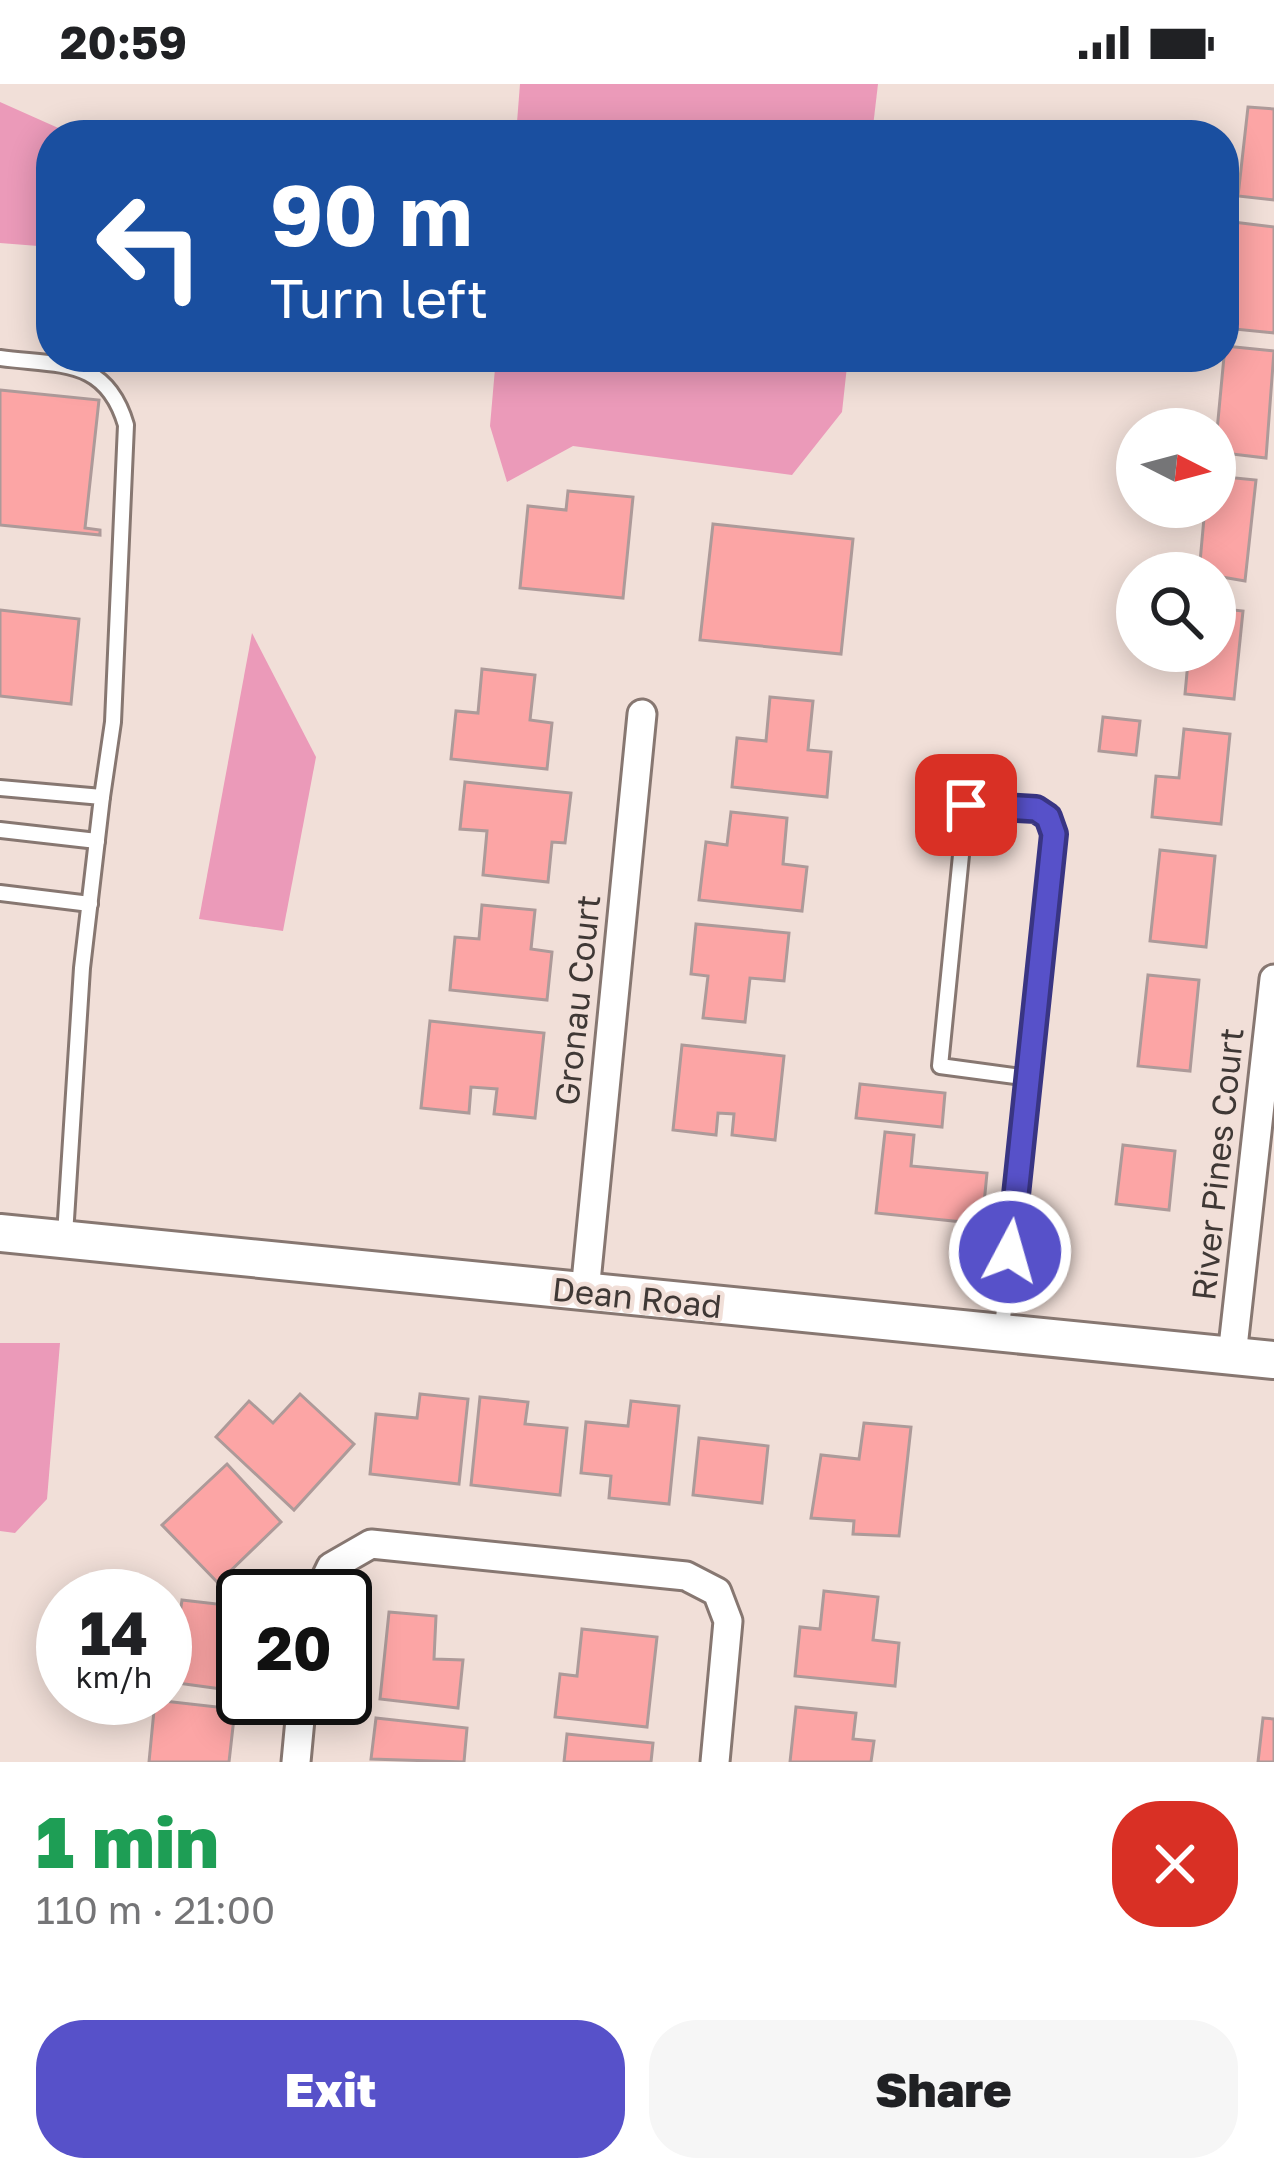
<!DOCTYPE html>
<html lang="en">
<head>
<meta charset="utf-8">
<style>
	body { margin:0; font-family:"Golos Text",sans-serif; background:#f6f6f6; color:#202124; height:100vh; display:flex; flex-direction:column; font-size:45px; white-space:nowrap }
	* { box-sizing:border-box; margin:0 }
	p { font-size:39px; color:#757577 }
	.icon { flex:none; width:66px; height:66px; fill:none; stroke:currentColor; stroke-width:2; stroke-linecap:round; stroke-linejoin:round }
	.map { position:relative; height:1678px; overflow:hidden }
	.sheet { display:flex; flex-direction:column; background:#fff; flex:1 }
	.sheet>* { flex:none }
	.top-card { position:absolute; left:36px; top:36px; width:1203px; height:252px; border-radius:48px; box-shadow:0 6px 30px #0003; background:#1a4fa0; color:#fff; overflow:hidden }
	.needle { width:78px; rotate:96deg }
	.controls { position:absolute; left:1116px; top:324px; display:grid; gap:24px }
	.controls a { display:grid; place-items:center; width:120px; height:120px; border-radius:50%; background:#fff; box-shadow:0 6px 30px #0003; font-size:60px }
	.speed { position:absolute; left:36px; top:1485px; display:flex; gap:24px; font-size:60px; font-weight:700; text-align:center }
	.speed>* { display:grid; place-content:center; width:156px; height:156px; border-radius:50%; background:#fff; box-shadow:0 6px 30px #0003; line-height:1 }
	.speed small { font-size:30px; font-weight:400 }
	.speed .limit { border:6px solid #111; border-radius:18px; background:#fff; color:#111 }
	.pin { position:absolute; display:grid; place-items:center; width:102px; height:102px; color:#fff; margin:-51px; border-radius:24px; box-shadow:0 6px 18px #0006 }
	.me { position:absolute; width:132px; margin:-66px; rotate:6deg; stroke-linejoin:round; filter:drop-shadow(0 0 9px #0008) }
	.turn { display:flex; align-items:center; gap:42px; height:252px; padding:0 36px; font-size:54px }
	.turn .icon { width:156px; height:156px; stroke-width:2.5 }
	.turn b { display:block; font-size:84px; line-height:102px }
	.round { display:grid; place-items:center; flex:none; width:126px; height:126px; border-radius:48px; background:#f6f6f6 }
	.headline { display:flex; align-items:center; justify-content:space-between; height:204px; padding:0 36px }
	h1 { font-size:72px; font-weight:800; line-height:90px; color:#1e9e55 }
	.cta { display:flex; gap:24px; margin-top:auto; padding:24px 36px }
	.cta a { flex:1; height:138px; border-radius:48px; background:#5751c9; color:#fff; font-size:48px; font-weight:800; line-height:138px; text-align:center }
	.cta a+a { background:#f6f6f6; color:#202124 }
	.status { display:flex; justify-content:space-between; align-items:center; height:84px; padding:0 60px; background:#fff; direction:ltr }
	.status svg { height:33px; fill:currentColor }
	.map>svg:first-child { display:block }
	.water { fill:#eb9ab9 }
	.building { fill:#fca5a5; stroke:#ad9a99; stroke-width:3 }
	.lines { fill:none; stroke-linecap:round; stroke-linejoin:round }
	.lane-casing { stroke:#877771; stroke-width:20 }
	.street-casing { stroke:#877771; stroke-width:33 }
	.secondary-casing { stroke:#877771; stroke-width:42 }
	.lane { stroke:#fff; stroke-width:14 }
	.street { stroke:#fff; stroke-width:27 }
	.secondary { stroke:#fff; stroke-width:36 }
	.route-casing { stroke:#393583; stroke-width:30 }
	.route { stroke:#5751c9; stroke-width:21 }
	.labels { text-anchor:middle; dominant-baseline:central; stroke-width:9; stroke-linejoin:round; paint-order:stroke }
	.street-label { font-size:33px; fill:#3f3835; stroke:#f1dfd8 }
</style>
</head>
<body>
<div class="status"><b>20:59</b><svg viewBox="0 0 49 12"><path d="M0 12V9h3v3zM5 12V6h3v6zM10 12V3h3v9zM15 12V0h3v12zM26 1h20v11H26zM47 4h2v5h-2z"/></svg></div>
<div class="map">
<svg width="1274" height="1678" viewBox="0 0 1274 1678">
	<rect width="100%" height="100%" fill="#f1dfd8"/>
	<g class="water">
		<polygon points="520,0 878,0 872,51 516,51"/>
		<polygon points="0,18 74,51 51,51 51,163 0,159"/>
		<polygon points="496,273 848,273 842,328 792,391 573,362 507,398 490,342"/>
		<polygon points="252,549 316,673 283,847 199,835"/>
		<polygon points="0,1259 60,1259 47,1415 15,1449 0,1447"/>
	</g>
	<g class="building">
		<polygon points="1248,23 1274,25 1274,116 1238,112"/>
		<polygon points="1233,138 1274,143 1274,249 1224,244"/>
		<polygon points="1225,262 1274,267 1266,374 1215,368"/>
		<polygon points="0,306 99,316 85,444 100,446 100,451 0,441"/>
		<polygon points="1215,392 1256,396 1245,497 1199,489 1205,423 1215,423"/>
		<polygon points="568,407 633,413 623,514 520,504 528,422 566,426"/>
		<polygon points="713,440 853,455 841,570 700,556"/>
		<polygon points="1215,524 1243,527 1234,615 1185,610 1189,567 1215,567"/>
		<polygon points="0,526 79,535 71,620 0,612"/>
		<polygon points="482,585 535,591 530,636 552,639 547,685 451,675 456,627 478,629"/>
		<polygon points="770,613 813,617 808,666 831,668 827,713 732,703 737,654 766,657"/>
		<polygon points="1103,633 1140,637 1136,671 1099,667"/>
		<polygon points="1184,645 1230,650 1221,740 1152,733 1156,692 1179,694"/>
		<polygon points="465,698 571,709 565,759 552,758 548,798 483,791 487,747 460,745"/>
		<polygon points="731,728 787,734 783,780 807,783 802,827 699,816 706,758 727,761"/>
		<polygon points="1160,766 1215,772 1206,863 1150,857"/>
		<polygon points="482,821 535,826 531,865 552,868 547,916 450,906 455,853 479,855"/>
		<polygon points="696,840 789,849 784,897 750,894 745,938 703,934 708,892 691,890"/>
		<polygon points="1148,891 1199,896 1190,987 1138,982"/>
		<polygon points="430,937 544,949 535,1034 494,1030 497,1005 471,1003 469,1029 421,1024"/>
		<polygon points="682,961 784,972 775,1056 732,1051 734,1030 718,1029 716,1051 673,1046"/>
		<polygon points="860,1000 945,1009 942,1043 856,1034"/>
		<polygon points="885,1048 914,1051 911,1082 987,1089 982,1140 876,1129"/>
		<polygon points="1123,1061 1175,1067 1169,1126 1116,1120"/>
		<polygon points="300,1310 354,1360 294,1426 216,1353 249,1317 273,1339"/>
		<polygon points="420,1310 468,1315 459,1400 370,1390 376,1330 417,1334"/>
		<polygon points="480,1313 528,1318 525,1340 567,1344 560,1411 471,1401"/>
		<polygon points="631,1317 679,1322 669,1420 609,1414 611,1392 581,1389 586,1338 628,1342"/>
		<polygon points="864,1339 911,1343 899,1452 853,1450 854,1437 811,1434 821,1371 859,1375"/>
		<polygon points="699,1354 768,1362 762,1419 693,1411"/>
		<polygon points="227,1380 281,1438 218,1499 162,1441"/>
		<polygon points="824,1507 878,1513 873,1556 899,1559 895,1602 795,1592 800,1543 820,1545"/>
		<polygon points="182,1516 243,1523 236,1607 170,1598"/>
		<polygon points="389,1528 436,1532 434,1575 463,1576 458,1624 380,1615"/>
		<polygon points="582,1545 657,1553 647,1643 555,1633 560,1590 577,1592"/>
		<polygon points="155,1616 235,1625 229,1678 149,1678"/>
		<polygon points="796,1623 856,1629 853,1655 874,1657 871,1678 790,1678"/>
		<polygon points="376,1634 467,1644 464,1678 371,1675"/>
		<polygon points="1263,1634 1274,1635 1274,1678 1258,1678"/>
		<polygon points="567,1650 653,1659 651,1678 564,1678"/>
	</g>
	<g class="lines">
		<defs>
			<g id="lane">
				<path d="M0,274C60,282 106,273 126,341L113,638L102,713"/>
				<polyline points="0,704 102,713 82,884 65,1151"/>
				<polyline points="0,746 97,757"/>
				<polyline points="0,809 90,820"/>
				<polyline points="1002,1244 1054,750 1048,733 1036,725 966,721 940,982 1029,994"/>
			</g>
			<g id="street">
				<polyline points="585,1208 642,630"/>
				<polyline points="1232,1272 1274,895"/>
				<polyline points="317,1512 331,1483 371,1460 686,1492 717,1508 728,1537 715,1678"/>
				<polyline points="296,1678 302,1614"/>
			</g>
			<polyline id="secondary" points="0,1149 1274,1276"/>
		</defs>
		<use href="#lane" class="lane-casing"/>
		<use href="#street" class="street-casing"/>
		<use href="#secondary" class="secondary-casing"/>
		<use href="#lane" class="lane"/>
		<use href="#street" class="street"/>
		<use href="#secondary" class="secondary"/>
	</g>
	<g class="lines">
		<defs>
			<polyline id="route" points="966,721 1036,725 1048,733 1054,750 1010,1168"/>
		</defs>
		<use href="#route" class="route-casing"/>
		<use href="#route" class="route"/>
	</g>
	<g class="labels">
		<g class="street-label">
			<text transform="translate(577 916) rotate(-84)">Gronau Court</text>
			<text transform="translate(1217 1080) rotate(-84)">River Pines Court</text>
			<text transform="translate(637 1213) rotate(6)">Dean Road</text>
		</g>
	</g>
</svg>
<div class="controls">
<a><svg class="needle" viewBox="-14 -14 28 28"><path d="M0-13l5 13h-10z" fill="#e53935"/><path d="M0 13l5-13h-10z" fill="#757577"/></svg></a>
<a><svg class="icon" aria-label="search" viewBox="0 0 24 24"><circle cx="10" cy="10" r="6"/><path d="M15 15l6 6"/></svg></a>
</div>
<div class="speed"><div>14<small>km/h</small></div><div class="limit">20</div></div>
<div class="pin" style="left:966px;top:721px;background:#d93025"><svg class="icon" aria-label="arrive" viewBox="0 0 24 24"><path d="M6 21V4h12l-3 4 3 4H6"/></svg></div>
<svg class="me" style="left:1010px;top:1168px" viewBox="-20 -20 40 40"><circle r="17" fill="#5751c9" stroke="#fff" stroke-width="3"/><path d="M0-11L8 9 0 5-8 9z" fill="#fff"/></svg>
<div class="top-card">
<div class="turn"><svg class="icon" aria-label="left" viewBox="0 0 24 24"><path d="M17 20v-9H6M10 6l-5 5 5 5"/></svg><div><b>90 m</b>Turn left</div></div>
</div>
</div>
<section class="sheet">
<div class="headline"><div><h1>1 min</h1><p>110 m · 21:00</p></div><a class="round" style="background:#d93025;color:#fff"><svg class="icon" aria-label="close" viewBox="0 0 24 24"><path d="M6 6l12 12M18 6L6 18"/></svg></a></div>
<div class="cta"><a>Exit</a><a>Share</a></div>
</section>
</body>
</html>
